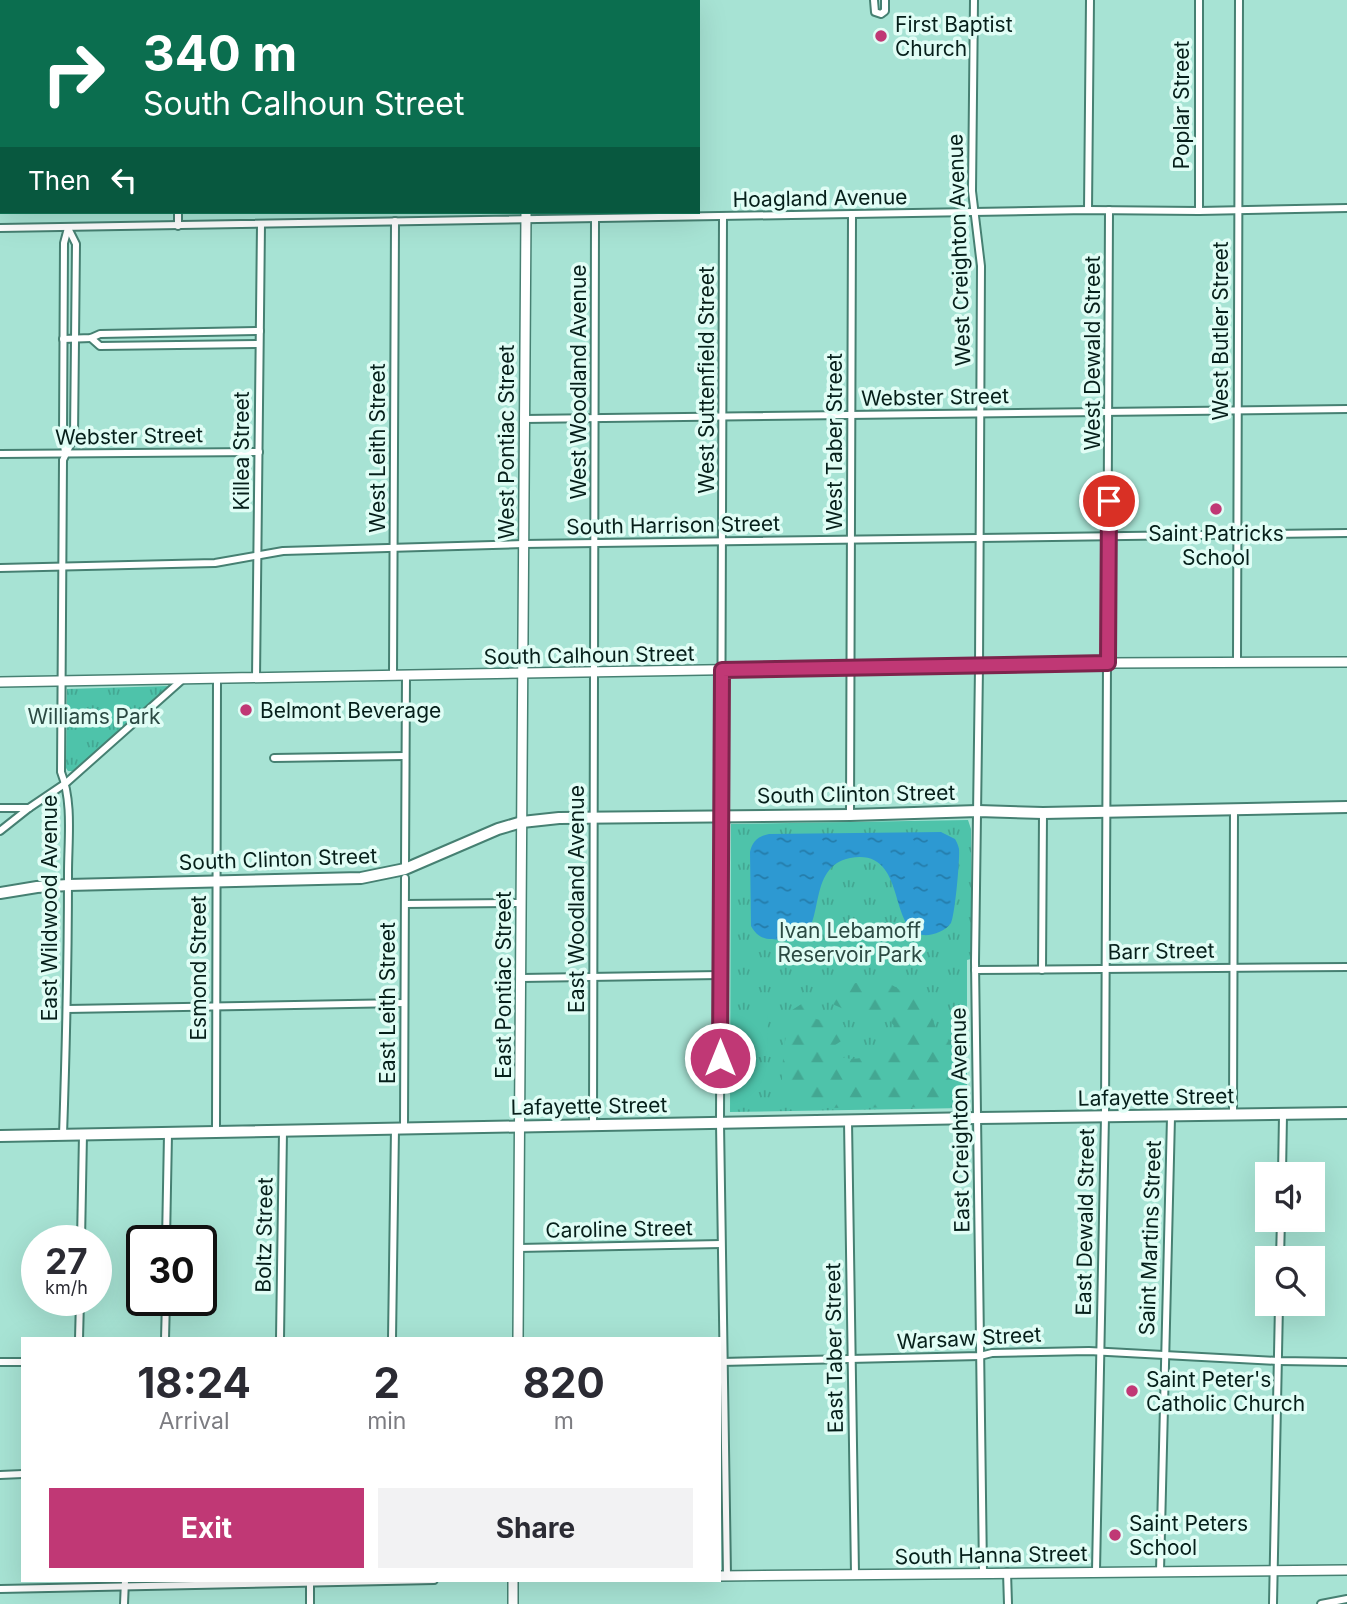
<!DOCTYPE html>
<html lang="en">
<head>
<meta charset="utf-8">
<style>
	body { margin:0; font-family:Inter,sans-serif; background:#f2f2f3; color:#2b2b33; height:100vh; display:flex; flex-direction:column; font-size:26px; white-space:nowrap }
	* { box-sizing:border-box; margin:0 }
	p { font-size:23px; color:#7c7c81 }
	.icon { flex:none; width:38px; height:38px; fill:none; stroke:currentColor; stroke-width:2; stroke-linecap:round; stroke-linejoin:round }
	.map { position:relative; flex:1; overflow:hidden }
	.drawer { position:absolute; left:21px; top:1337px; width:700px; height:245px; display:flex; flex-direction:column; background:#fff; border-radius:0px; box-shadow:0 7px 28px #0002 }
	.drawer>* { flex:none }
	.banner { position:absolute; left:0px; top:0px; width:700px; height:214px; box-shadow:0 7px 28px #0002; background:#0b6e4f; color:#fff; overflow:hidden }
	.fabs { position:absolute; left:1255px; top:1162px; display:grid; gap:14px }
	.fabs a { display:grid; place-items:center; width:70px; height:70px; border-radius:0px; background:#fff; box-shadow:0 7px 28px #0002; font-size:35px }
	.speed { position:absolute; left:21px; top:1225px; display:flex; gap:14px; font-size:35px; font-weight:700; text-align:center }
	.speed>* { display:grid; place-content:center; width:91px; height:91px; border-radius:50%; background:#fff; box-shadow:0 7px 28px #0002; line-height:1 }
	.speed small { font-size:18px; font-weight:400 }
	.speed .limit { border:4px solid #111; border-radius:10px; background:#fff; color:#111 }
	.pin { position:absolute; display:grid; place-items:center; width:60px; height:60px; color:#fff; margin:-30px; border:4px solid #fff; border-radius:50%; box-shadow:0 2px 7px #0007 }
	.me { position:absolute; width:77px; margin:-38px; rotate:0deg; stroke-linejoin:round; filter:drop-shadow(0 0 5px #0008) }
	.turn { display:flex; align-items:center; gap:24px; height:147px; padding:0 28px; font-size:32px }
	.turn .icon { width:91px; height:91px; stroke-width:2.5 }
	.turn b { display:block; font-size:49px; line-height:60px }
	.then { display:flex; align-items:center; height:66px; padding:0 28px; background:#0003; gap:14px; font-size:26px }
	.eta { display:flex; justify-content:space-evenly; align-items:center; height:119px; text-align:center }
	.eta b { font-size:42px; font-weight:700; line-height:49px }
	.button { display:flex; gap:14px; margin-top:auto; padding:14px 28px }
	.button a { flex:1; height:80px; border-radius:0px; background:#c03875; color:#fff; font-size:28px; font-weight:700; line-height:80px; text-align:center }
	.button a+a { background:#f2f2f3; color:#2b2b33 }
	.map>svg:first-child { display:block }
	.grass { fill:url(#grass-tufts) }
	.forest { fill:url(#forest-firs) }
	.pitch { fill:#4ec3aa }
	.water { fill:url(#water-ripples) }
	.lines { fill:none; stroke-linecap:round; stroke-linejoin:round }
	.street-casing { stroke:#468072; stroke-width:10 }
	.secondary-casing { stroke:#468072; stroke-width:12 }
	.highway-casing { stroke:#468072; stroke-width:14 }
	.street { stroke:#fff; stroke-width:6 }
	.secondary { stroke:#fff; stroke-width:9 }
	.highway { stroke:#fff; stroke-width:10 }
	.route-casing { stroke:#7d244c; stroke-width:18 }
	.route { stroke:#c03875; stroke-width:12 }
	.poi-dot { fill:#c03875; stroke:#e0fdf5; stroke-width:2.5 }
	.labels { text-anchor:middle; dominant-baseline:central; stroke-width:7; stroke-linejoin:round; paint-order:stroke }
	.poi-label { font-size:21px; fill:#061f1a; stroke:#e0fdf5; text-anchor:start }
	.street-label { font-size:21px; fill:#061f1a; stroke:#e0fdf5 }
	.park-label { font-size:21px; fill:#2c4a43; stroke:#e0fdf5 }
</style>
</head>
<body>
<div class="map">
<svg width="1347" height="1604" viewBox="0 0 1347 1604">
	<defs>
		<pattern id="grass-tufts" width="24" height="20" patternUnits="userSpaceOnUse" patternTransform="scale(1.75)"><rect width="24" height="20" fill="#4ec3aa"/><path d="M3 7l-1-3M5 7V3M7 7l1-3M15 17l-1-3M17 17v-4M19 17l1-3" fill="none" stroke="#43a792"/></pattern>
		<pattern id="forest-firs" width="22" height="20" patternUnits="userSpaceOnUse" patternTransform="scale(1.75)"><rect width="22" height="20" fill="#4ec3aa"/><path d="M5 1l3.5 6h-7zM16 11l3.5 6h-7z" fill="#43a792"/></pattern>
		<pattern id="water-ripples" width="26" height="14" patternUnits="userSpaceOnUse" patternTransform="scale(1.75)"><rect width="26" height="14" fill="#2d99d2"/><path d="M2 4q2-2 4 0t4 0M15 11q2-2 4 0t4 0" fill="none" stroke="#247caa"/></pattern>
	</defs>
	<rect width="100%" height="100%" fill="#a7e3d4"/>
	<g class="grass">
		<polygon points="169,686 170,691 73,771 68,771 66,768 67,689"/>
		<polygon points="968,820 971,829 971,959 967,960 967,1105 965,1108 730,1112 731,824"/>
	</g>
	<path class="forest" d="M869,980L887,982L902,991H922L937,1031L946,1041L960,1039L966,1046V1082L952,1107L810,1108L795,1101L782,1088C782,1061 784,1037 792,1010L803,1003L810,1004L816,1019L844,1025L846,1038L829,1049C849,1067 869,1057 890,1045L894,1026L887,1017L871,1021L830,1003L824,997L826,988C840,982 852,986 869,980Z"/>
	<polygon class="pitch" points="738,1014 768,1014 767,1056 738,1056"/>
	<path class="water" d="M941,832L955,839C957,843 958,844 959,849C960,859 955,915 951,923C946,931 932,936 923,935C887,931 908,847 850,858C806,867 826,927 799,938C791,942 781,940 772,939C762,939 756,935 751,926L750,852C752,842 758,836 769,834Z"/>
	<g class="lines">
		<defs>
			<g id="street">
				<polyline points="874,0 875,12 881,14 885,11 885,0"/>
				<polyline points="974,0 972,191 981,266 979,667 975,962 983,1572"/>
				<polyline points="179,2 179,0"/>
				<polyline points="435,2 435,0"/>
				<polyline points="1088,210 1090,0"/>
				<polyline points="1199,211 1199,0"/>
				<polyline points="723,216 720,1123 727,1576"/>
				<polyline points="178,226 178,212"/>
				<polyline points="0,228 1088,210 1199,211 1347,208"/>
				<polyline points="91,338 100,346 259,344"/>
				<polyline points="63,339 91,338 100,334 260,331"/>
				<polyline points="524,419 1347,409"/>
				<polyline points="65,452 63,438 64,243 68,228"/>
				<polyline points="0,454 259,452"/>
				<polyline points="0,568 215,563 283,551 523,544 1347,533"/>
				<polyline points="1237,661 1239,0"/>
				<polyline points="393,676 395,221"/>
				<polyline points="256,678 261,224"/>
				<polyline points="274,758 405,756"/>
				<polyline points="0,808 29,808"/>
				<polyline points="850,815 852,215"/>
				<polyline points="0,831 29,808 66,783 183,679"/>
				<polyline points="405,869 406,675"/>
				<polyline points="405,904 522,903"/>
				<polyline points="975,970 1347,967"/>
				<polyline points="1042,970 1043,813"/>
				<polyline points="521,978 720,975"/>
				<polyline points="67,1009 404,1003"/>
				<polyline points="1233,1115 1234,809"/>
				<polyline points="848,1121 855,1574"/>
				<polyline points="593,1125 595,219"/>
				<polyline points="404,1128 405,878"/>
				<polyline points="216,1132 217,679"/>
				<path d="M63,1135C66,1047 68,960 68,873C68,840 73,802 61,772L63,460L74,437L76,244L68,228"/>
				<polyline points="1282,1174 1283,1115"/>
				<polyline points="81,1241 83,1134"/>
				<polyline points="166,1241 168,1134"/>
				<polyline points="518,1248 721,1244"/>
				<polyline points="1280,1258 1281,1220"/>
				<polyline points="79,1339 80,1300"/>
				<polyline points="165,1339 166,1300"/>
				<polyline points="280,1339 283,1131"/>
				<polyline points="392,1339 395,1128"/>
				<polyline points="0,1362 23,1362"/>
				<polyline points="721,1362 980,1356 992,1353 1089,1351 1278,1361 1347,1362"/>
				<polyline points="0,1475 23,1474"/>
				<polyline points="1096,1571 1105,1116 1109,210"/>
				<polyline points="1160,1571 1171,1117"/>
				<polyline points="1007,1572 1008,1604"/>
				<polyline points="0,1589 434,1580"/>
				<polyline points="124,1604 125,1580"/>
				<polyline points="310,1604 310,1584"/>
				<polyline points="1273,1604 1279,1304"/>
				<polyline points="1321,1604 1347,1599"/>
			</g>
			<g id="secondary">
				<polyline points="527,2 527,0"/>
				<polyline points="0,682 1108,663 1347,662"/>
				<polyline points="518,1339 526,212"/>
				<polyline points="719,1576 1347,1570"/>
				<polyline points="513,1604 513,1580"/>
			</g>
			<g id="highway">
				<polyline points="0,893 37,887 68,885 361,878 405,869 498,829 522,822 559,818 850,815 978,811 1043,813 1347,807"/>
				<polyline points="0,1136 978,1118 1347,1113"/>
			</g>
		</defs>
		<use href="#street" class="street-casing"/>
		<use href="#secondary" class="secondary-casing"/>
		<use href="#highway" class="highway-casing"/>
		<use href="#street" class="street"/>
		<use href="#secondary" class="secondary"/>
		<use href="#highway" class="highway"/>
	</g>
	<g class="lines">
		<defs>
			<polyline id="route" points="720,1058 722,670 1108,663 1109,501"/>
		</defs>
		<use href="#route" class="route-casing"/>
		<use href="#route" class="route"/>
	</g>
	<g class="poi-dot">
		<circle cx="881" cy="36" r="7"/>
		<circle cx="1216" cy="509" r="7"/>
		<circle cx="246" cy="710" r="7"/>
		<circle cx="1132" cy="1391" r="7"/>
		<circle cx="1115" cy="1535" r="7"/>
	</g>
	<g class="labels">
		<g class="poi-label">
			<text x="895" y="24">First Baptist<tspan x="895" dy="24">Church</tspan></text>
			<text x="1216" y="533" text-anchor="middle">Saint Patricks<tspan x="1216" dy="24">School</tspan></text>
			<text x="260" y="710">Belmont Beverage</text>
			<text x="1146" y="1379">Saint Peter's<tspan x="1146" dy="24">Catholic Church</tspan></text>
			<text x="1129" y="1523">Saint Peters<tspan x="1129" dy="24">School</tspan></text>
		</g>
		<g class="street-label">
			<text transform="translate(1181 105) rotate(-90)">Poplar Street</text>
			<text transform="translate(820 198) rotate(-1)">Hoagland Avenue</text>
			<text transform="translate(959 250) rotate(-92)">West Creighton Avenue</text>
			<text transform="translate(1220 331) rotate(-90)">West Butler Street</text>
			<text transform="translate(1092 353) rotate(-90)">West Dewald Street</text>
			<text transform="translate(706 380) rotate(-90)">West Suttenfield Street</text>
			<text transform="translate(578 382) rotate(-90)">West Woodland Avenue</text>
			<text transform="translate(935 397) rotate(-1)">Webster Street</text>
			<text transform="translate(129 436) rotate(-1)">Webster Street</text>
			<text transform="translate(506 442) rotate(-90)">West Pontiac Street</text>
			<text transform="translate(834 442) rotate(-90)">West Taber Street</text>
			<text transform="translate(377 448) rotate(-90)">West Leith Street</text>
			<text transform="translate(241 451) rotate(-90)">Killea Street</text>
			<text transform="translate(673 525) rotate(-1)">South Harrison Street</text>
			<text transform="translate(589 655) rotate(-1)">South Calhoun Street</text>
			<text transform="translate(856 794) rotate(-1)">South Clinton Street</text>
			<text transform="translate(278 859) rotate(-2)">South Clinton Street</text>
			<text transform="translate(576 899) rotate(-90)">East Woodland Avenue</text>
			<text transform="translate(49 908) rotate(-90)">East Wildwood Avenue</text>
			<text transform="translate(1161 951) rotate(-1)">Barr Street</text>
			<text transform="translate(198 968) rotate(-90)">Esmond Street</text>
			<text transform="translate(503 985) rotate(-90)">East Pontiac Street</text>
			<text transform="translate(387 1003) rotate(-90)">East Leith Street</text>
			<text transform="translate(1156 1097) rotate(-1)">Lafayette Street</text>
			<text transform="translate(589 1106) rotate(-1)">Lafayette Street</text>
			<text transform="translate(960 1120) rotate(-91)">East Creighton Avenue</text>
			<text transform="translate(1085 1222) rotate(-89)">East Dewald Street</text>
			<text transform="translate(619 1229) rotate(-1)">Caroline Street</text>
			<text transform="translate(264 1235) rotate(-89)">Boltz Street</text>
			<text transform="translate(1150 1238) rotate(-88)">Saint Martins Street</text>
			<text transform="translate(969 1338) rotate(-3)">Warsaw Street</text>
			<text transform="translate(834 1348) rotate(-91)">East Taber Street</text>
			<text transform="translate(991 1555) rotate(-1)">South Hanna Street</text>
		</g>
		<g class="park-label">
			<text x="94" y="716">Williams Park</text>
			<text x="850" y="930">Ivan Lebamoff<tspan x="850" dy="24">Reservoir Park</tspan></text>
		</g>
	</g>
</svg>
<div class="fabs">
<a><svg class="icon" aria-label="sound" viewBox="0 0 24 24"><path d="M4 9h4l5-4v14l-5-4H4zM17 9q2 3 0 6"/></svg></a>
<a><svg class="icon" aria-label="search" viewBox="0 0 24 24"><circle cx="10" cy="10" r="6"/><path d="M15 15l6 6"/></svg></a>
</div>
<div class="speed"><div>27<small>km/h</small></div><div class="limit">30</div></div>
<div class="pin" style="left:1109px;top:501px;background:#d93025"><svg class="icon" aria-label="arrive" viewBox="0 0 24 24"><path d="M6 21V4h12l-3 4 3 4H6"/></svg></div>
<svg class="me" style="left:720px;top:1058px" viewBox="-20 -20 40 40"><circle r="17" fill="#c03875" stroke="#fff" stroke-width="3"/><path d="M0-11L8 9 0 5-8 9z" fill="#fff"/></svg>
<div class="banner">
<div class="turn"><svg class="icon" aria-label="right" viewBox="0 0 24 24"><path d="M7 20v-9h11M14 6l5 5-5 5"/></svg><div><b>340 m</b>South Calhoun Street</div></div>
<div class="then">Then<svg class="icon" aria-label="left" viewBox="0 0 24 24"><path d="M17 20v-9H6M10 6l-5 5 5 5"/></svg></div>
</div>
<section class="drawer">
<div class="eta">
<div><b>18:24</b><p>Arrival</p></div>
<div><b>2</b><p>min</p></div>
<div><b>820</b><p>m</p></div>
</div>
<div class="button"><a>Exit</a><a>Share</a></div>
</section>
</div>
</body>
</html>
